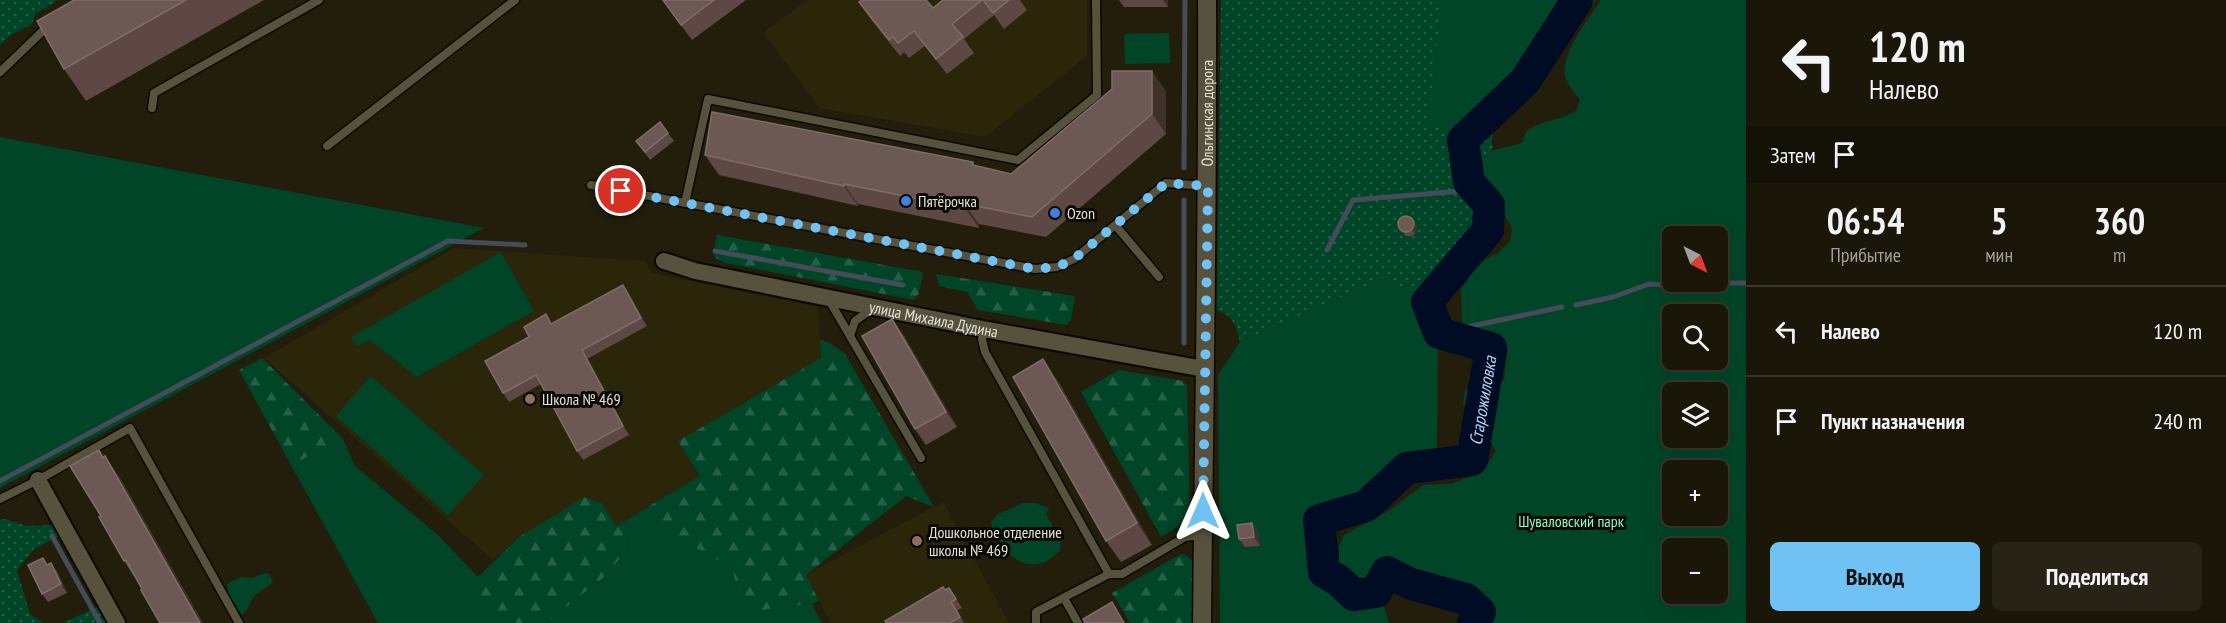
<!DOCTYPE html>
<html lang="ru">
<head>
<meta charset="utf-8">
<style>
	body { margin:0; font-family:"PT Sans Narrow",sans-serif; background:#272316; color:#f1f3f6; height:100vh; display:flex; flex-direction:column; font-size:22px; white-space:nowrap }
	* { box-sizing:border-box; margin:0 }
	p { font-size:20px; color:#9f9f9c }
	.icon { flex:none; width:33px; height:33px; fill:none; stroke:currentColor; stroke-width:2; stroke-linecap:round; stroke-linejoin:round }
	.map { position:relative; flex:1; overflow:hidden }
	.panel { display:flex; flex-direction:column; background:#1a1608; width:480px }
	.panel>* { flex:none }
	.top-card { background:#1a1608; color:#f1f3f6; overflow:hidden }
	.needle { width:39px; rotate:138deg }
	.controls { position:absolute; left:1662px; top:226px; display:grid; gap:12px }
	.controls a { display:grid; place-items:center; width:66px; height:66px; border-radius:9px; background:#1a1608; box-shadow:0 6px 24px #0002,0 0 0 2px #383529; font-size:30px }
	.pin { position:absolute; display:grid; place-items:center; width:51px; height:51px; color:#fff; margin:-26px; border:3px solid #fff; border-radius:50%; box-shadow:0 2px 6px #0007 }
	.me { position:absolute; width:66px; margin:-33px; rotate:0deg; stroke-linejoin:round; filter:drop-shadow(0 0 4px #0008) }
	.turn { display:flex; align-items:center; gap:21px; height:126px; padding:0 24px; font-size:27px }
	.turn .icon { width:78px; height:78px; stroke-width:2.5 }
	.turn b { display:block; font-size:42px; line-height:51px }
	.then { display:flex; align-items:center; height:57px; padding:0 24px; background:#0003; gap:12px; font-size:22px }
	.eta { display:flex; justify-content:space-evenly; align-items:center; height:102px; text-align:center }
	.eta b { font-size:36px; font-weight:700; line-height:42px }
	.action { display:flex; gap:12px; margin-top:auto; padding:12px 24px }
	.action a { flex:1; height:69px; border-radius:9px; background:#70c1f4; color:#111; font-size:24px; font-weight:700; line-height:69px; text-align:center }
	.action a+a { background:#272316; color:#f1f3f6 }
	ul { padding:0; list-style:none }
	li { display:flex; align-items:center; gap:18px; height:90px; padding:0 24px; border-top:2px solid #383529 }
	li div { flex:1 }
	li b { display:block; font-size:22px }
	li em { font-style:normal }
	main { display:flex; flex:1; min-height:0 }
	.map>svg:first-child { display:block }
	.built { fill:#2b250a }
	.grass { fill:url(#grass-dots) }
	.forest { fill:url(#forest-firs) }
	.green { fill:#004528; fill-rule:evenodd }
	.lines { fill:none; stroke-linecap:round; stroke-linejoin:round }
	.stream { stroke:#444b59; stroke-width:5 }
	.river { stroke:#000b24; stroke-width:32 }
	.lane-casing { stroke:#0b0800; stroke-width:11 }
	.street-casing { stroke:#0b0800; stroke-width:20 }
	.secondary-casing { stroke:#0b0800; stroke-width:21 }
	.lane { stroke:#56523d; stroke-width:8 }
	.street { stroke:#56523d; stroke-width:16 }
	.secondary { stroke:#56523d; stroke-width:18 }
	.wall { fill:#5d4844 }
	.shaded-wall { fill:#3f3127 }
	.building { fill:#6c5954; stroke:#7e6e68; stroke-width:1.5 }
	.route { stroke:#70c1f4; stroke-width:10; stroke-dasharray:0 18 }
	.shop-dot { fill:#3f7fe0; stroke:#090803; stroke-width:2 }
	.education-dot { fill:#8d6e63; stroke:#090803; stroke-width:2 }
	.labels { text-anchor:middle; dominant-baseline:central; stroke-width:6; stroke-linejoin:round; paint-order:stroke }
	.street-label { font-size:16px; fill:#e4e1d5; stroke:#090803 }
	.poi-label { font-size:16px; fill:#e4e1d5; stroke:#090803; text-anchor:start }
	.park-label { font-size:16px; fill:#8ff8bd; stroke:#090803 }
	.water-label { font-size:18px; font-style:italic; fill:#b7d0ef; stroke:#090803 }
</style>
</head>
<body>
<main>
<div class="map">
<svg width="1746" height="623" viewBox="0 0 1746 623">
	<defs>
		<pattern id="grass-dots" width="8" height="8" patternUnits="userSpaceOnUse" patternTransform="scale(1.5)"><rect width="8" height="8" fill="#004528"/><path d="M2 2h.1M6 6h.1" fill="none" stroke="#256046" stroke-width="1.8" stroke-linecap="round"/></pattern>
		<pattern id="forest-firs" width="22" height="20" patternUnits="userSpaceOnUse" patternTransform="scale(1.5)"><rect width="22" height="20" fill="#004528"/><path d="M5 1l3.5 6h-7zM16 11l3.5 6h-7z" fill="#256046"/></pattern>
	</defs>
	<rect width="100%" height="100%" fill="#221e0b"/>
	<g class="built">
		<polygon points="808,0 1087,0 1087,56 985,137 820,108 763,33"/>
		<polygon points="454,248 645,261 652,273 818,307 821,358 678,441 700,476 616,527 603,504 519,537 493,560 264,358"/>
		<polygon points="943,502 1009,623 831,623 805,575"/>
	</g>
	<g class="grass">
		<polygon points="0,0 58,0 35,14 32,24 8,37 0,45"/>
		<path d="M1221,0H1596L1492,127L1493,229L1438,307L1385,278L1240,342C1236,326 1234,316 1217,310Z"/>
		<polygon points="5,519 26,526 52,525 58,536 34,549 17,570 30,614 43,623 0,623 0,520"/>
		<polygon points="97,607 106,623 63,623"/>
	</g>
	<g class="forest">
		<polygon points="717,235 923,272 919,293 914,300 726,263 717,259 713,254"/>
		<polygon points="936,274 1075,296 1071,320 1066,325 978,310 967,292 939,286"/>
		<polygon points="820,339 831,344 845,354 934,507 906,496 806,575 819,601 812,604 757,611 738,594 732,568 683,541 644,509 700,476 678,441 821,358"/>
		<polygon points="262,358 343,439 355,466 331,446 291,465 239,370"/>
		<polygon points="1119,370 1183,381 1187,385 1190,519 1161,537 1081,392"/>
		<polygon points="585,497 603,504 616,526 625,521 629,547 607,575 546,623 497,623 478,598 478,577 519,537"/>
		<polygon points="1181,554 1187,556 1194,563 1193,623 1130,623 1112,593"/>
	</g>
	<g class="green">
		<polygon points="1442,0 1576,0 1525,81 1463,140 1428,123"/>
		<path d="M1601,0H1746V623H1487V609L1462,588L1427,581L1402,578L1376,589L1353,580L1339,566V547L1344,535L1387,512L1423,485L1451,484L1482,472L1496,451L1481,427L1463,404L1465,390L1504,380L1508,347L1473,334L1462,322L1461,289L1468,280L1473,266L1498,253L1510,241L1512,228L1484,178L1482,165L1494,150L1522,143L1526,131C1545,119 1558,121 1576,111L1580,100C1575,93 1567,84 1565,76C1561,53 1588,19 1601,0ZM1672,237H1718V282H1672ZM1672,315H1718V360H1672ZM1672,393H1718V438H1672ZM1672,471H1718V516H1672ZM1672,549H1718V594H1672Z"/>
		<polygon points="1169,33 1170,63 1125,64 1124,34"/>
		<polygon points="0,137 484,228 0,488"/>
		<polygon points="501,252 534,311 417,377 369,340 358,346 351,337"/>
		<polygon points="1385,278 1438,307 1437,451 1390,468 1368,492 1311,518 1320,576 1348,601 1382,601 1389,623 1220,623 1218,375 1240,342"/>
		<polygon points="371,376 484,475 448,515 336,416"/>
		<polygon points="331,446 438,535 478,577 478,598 497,623 378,623 291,465"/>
		<path d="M1023,503H1035L1049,508L1046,514L1061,540L1060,551C1055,554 1050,560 1045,562C1016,573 998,544 991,522L997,515Z"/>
		<polygon points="644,509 683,541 732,568 738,594 757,611 812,604 822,623 546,623 607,575 629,547 625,521"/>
		<path d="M265,573L269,574L273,581C268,589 258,590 253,598C249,604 248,610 242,615L229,596L227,584L241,577L252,578Z"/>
	</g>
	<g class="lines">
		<g class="stream">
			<polyline points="1184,168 1185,0"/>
			<polyline points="1327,250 1353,200 1461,191 1469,182"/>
			<polyline points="715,251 903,285"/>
			<polyline points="1576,305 1613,297 1649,284 1705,287 1725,283 1746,283"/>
			<polyline points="1439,333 1562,307"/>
			<polyline points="1184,343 1184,200"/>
			<polyline points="0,481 448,241 525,245"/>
			<polyline points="52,536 100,623"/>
		</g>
		<path class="river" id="s1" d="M1473,623L1480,612L1466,599L1411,584L1387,572L1376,592L1354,595L1338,580L1324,572L1319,520L1366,506L1407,468L1472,460L1491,348L1439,333L1427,302L1488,230L1489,205L1469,182L1463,140L1525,81L1577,0"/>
		<defs>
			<g id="lane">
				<polyline points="0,72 49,25"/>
				<polyline points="152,108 154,93 319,0"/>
				<polyline points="327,146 515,0"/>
				<polyline points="591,185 1035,269 1057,267 1074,259 1166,183 1207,186"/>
				<polyline points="685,203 708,99 1018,160 1097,95 1096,0"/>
				<polyline points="1116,226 1159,277"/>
				<polyline points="829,300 921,458"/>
				<polyline points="983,329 982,339 985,352 1109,574"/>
				<polyline points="850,336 855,321 872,309"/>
				<polyline points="0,499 38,480 130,428 239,623"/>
				<polyline points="1064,598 1078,623"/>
				<polyline points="1036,623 1036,612 1109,574 1122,574 1185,537 1203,535"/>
			</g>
			<g id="street">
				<path id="s2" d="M664,261L695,271L983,329L1204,369"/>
				<polyline points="38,480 117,623"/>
			</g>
			<g id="secondary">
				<path id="s3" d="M1202,623C1204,415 1208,208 1207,0"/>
			</g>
		</defs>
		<use href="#lane" class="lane-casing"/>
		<use href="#street" class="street-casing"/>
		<use href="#secondary" class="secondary-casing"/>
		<use href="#lane" class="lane"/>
		<use href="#street" class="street"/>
		<use href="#secondary" class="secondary"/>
	</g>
	<g class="wall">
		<polygon points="74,0 264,0 86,101 64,69"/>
		<polygon points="662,0 746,0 692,40"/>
		<polygon points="943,0 1020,0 1027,10 1004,29 994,15 964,39 974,53 947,74 925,46 909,58 904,52 900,56 870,18 859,2 933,8"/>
		<polygon points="1119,0 1168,0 1168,7 1124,7"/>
		<polygon points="1166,91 1166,134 1046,237 979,224 979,228 858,204 858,206 719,175 705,155 976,166 1011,174"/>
		<polygon points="668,133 674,141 650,160 636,141"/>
		<polygon points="1412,218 1417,226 1415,234 1411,236 1406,236 1398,225"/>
		<polygon points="623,285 629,294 647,326 587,359 629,435 583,460 577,451 541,384 509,402 503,393 552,324"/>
		<polygon points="903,334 957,427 926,445 915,429"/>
		<polygon points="1058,381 1152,545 1121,562 1106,541"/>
		<polygon points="99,450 120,478 203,623 160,623 142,589 124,561 101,516"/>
		<polygon points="1252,523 1258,532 1260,546 1245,547 1239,539"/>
		<polygon points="48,565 57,571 67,593 48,602 42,594"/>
		<polygon points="949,588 962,608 957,610 964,623 886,623"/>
	</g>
	<g class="shaded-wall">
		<polygon points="1163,0 1168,0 1168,7"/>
		<polygon points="1152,71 1166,91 1166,134 1152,114"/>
		<polygon points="844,184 858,204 858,206 844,186"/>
		<polygon points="965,204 979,224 979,228 965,208"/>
		<polygon points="1412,218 1417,226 1415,234 1412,230"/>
		<polygon points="623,285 629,294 647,326 641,318"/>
		<polygon points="892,319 903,334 957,427 946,412"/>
		<polygon points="582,350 587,359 629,435 623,426"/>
		<polygon points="1043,359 1058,381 1152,545 1137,523"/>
		<polygon points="99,450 114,471 105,456 120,478 203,623 200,623"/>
		<polygon points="1252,523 1258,532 1260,546 1254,537"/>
		<polygon points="51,563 57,571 67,593 61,584"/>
	</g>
	<g class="building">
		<polygon points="74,0 186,0 64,69 37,21"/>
		<polygon points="663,0 714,0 681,25"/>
		<polygon points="862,0 926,0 933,8 943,0 982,0 952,24 963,37 936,59 914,31 898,43 893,37 889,40 859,2"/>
		<polygon points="983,0 1009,0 993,13"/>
		<polygon points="1112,71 1152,71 1152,114 1032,217 965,204 965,208 844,184 844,186 705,155 712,112 973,162 973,165 1011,174 1112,89"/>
		<polygon points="660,122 668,133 645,152 636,141"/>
		<circle cx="1406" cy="224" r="8"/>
		<polygon points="623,285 641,318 582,350 623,426 577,451 536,375 503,393 485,361 529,337 524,327 546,314 551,324"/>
		<polygon points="892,319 946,412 915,429 862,336"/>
		<polygon points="1043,359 1137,523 1106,541 1013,377"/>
		<polygon points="99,450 103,458 105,456 200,623 160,623 141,590 142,589 126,560 124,561 99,517 101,516 70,466"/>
		<polygon points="1252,523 1254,537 1239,539 1237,525"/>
		<polygon points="43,558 47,565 51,563 61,584 42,594 28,565"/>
		<polygon points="943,587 945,590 949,588 956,599 951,602 960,617 950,623 886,623 885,621"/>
		<polygon points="1112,602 1124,623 1085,623 1083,619"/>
	</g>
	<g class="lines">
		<polyline class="route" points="621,191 1035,269 1057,267 1074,259 1166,183 1208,186 1203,511"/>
	</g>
	<g class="shop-dot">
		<circle cx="906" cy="201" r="6"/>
		<circle cx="1055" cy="213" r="6"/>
	</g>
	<g class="education-dot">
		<circle cx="530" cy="399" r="6"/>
		<circle cx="917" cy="541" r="6"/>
	</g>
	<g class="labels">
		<g class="street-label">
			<text stroke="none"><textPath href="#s3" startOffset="510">Ольгинская дорога</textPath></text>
			<text stroke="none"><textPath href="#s2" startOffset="276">улица Михаила Дудина</textPath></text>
		</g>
		<g class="poi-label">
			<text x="918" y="201">Пятёрочка</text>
			<text x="1067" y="213">Ozon</text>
			<text x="542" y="399">Школа № 469</text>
			<text x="929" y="532">Дошкольное отделение<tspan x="929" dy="18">школы № 469</tspan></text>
		</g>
		<g class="park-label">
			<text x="1571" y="521">Шуваловский парк</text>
		</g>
		<g class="water-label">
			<text stroke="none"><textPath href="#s1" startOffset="482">Старожиловка</textPath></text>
		</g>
	</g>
</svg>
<div class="controls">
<a><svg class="needle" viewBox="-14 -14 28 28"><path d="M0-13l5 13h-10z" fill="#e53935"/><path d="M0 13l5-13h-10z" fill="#9f9f9c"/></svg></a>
<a><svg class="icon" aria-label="search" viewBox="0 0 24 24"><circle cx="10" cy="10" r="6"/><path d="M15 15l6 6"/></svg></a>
<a><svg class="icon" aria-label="layers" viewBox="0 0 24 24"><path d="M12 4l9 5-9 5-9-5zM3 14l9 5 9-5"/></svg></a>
<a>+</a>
<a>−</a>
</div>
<div class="pin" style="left:621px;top:191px;background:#d93025"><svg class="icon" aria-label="arrive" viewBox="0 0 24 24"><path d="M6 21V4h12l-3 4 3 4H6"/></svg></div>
<svg class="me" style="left:1203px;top:511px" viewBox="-20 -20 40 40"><path d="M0-17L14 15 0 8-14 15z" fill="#70c1f4" stroke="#fff" stroke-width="4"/></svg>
</div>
<section class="panel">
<div class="top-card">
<div class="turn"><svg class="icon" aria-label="left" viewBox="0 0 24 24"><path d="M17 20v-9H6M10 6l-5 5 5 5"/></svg><div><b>120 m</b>Налево</div></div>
<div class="then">Затем<svg class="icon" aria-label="arrive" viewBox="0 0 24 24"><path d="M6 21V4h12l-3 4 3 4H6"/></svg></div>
</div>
<div class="eta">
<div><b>06:54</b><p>Прибытие</p></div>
<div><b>5</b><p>мин</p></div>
<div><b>360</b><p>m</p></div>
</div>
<ul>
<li><svg class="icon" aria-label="left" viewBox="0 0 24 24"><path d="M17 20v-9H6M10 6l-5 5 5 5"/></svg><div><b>Налево</b></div><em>120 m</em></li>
<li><svg class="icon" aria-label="arrive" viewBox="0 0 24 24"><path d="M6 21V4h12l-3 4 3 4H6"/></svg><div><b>Пункт назначения</b></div><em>240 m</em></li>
</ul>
<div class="action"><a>Выход</a><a>Поделиться</a></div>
</section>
</main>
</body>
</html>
